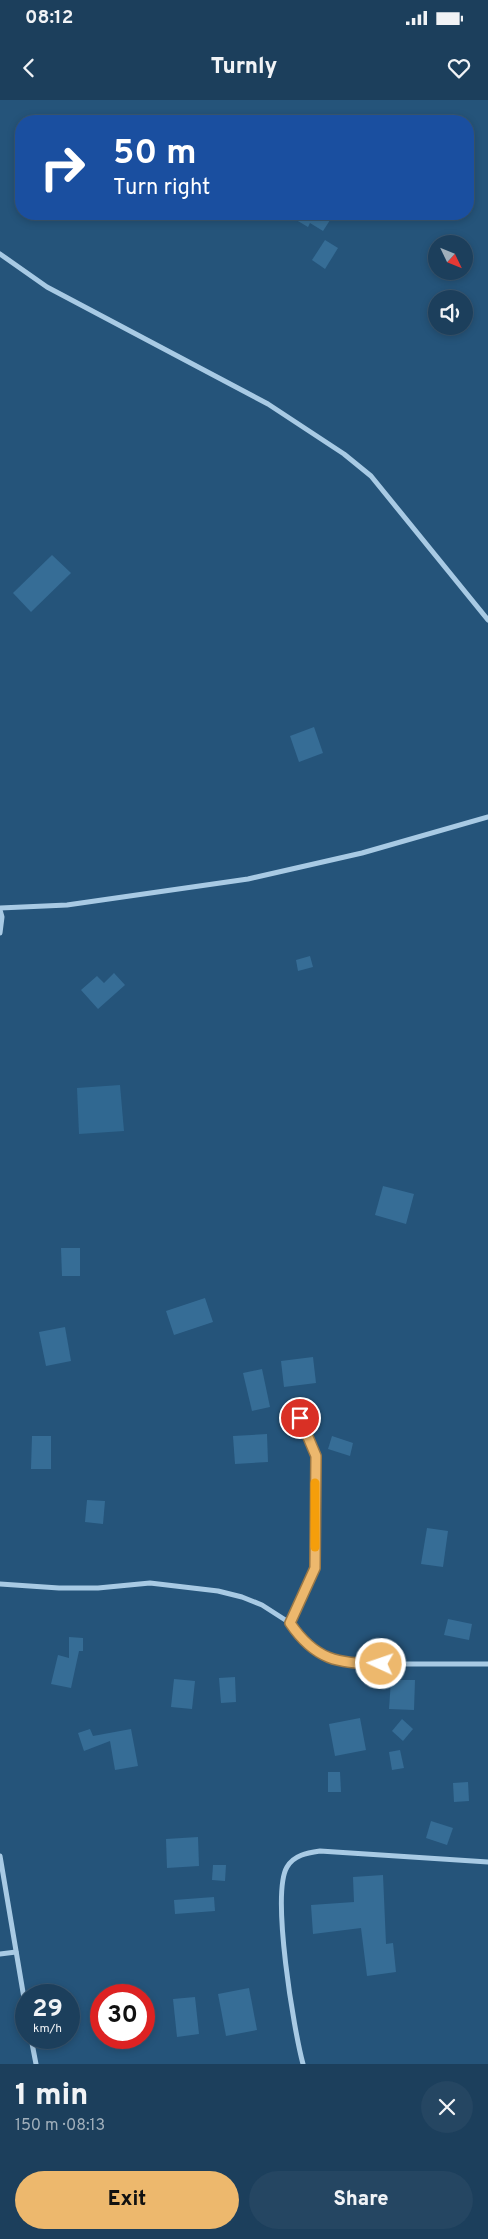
<!DOCTYPE html>
<html lang="en">
<head>
<meta charset="utf-8">
<style>
	body { margin:0; font-family:Overpass,sans-serif; background:#254662; color:#f1f3f6; height:100vh; display:flex; flex-direction:column; font-size:19px; white-space:nowrap }
	* { box-sizing:border-box; margin:0 }
	p { font-size:16px; color:#a0afbb }
	.icon { flex:none; width:28px; height:28px; fill:none; stroke:currentColor; stroke-width:2; stroke-linecap:round; stroke-linejoin:round }
	.map { position:relative; height:1964px; overflow:hidden }
	.panel { display:flex; flex-direction:column; background:#1c3f5c; flex:1 }
	.panel>* { flex:none }
	.guide { position:absolute; left:15px; top:15px; width:459px; height:105px; border-radius:20px; box-shadow:0 2px 8px #0003,0 0 0 1px #3a5872; background:#1a4fa0; color:#fff; overflow:hidden }
	.needle { width:32px; rotate:133deg }
	.tools { position:absolute; left:428px; top:135px; display:grid; gap:10px }
	.tools a { display:grid; place-items:center; width:45px; height:45px; border-radius:50%; background:#1c3f5c; box-shadow:0 2px 8px #0003,0 0 0 1px #3a5872; font-size:25px }
	.speed { position:absolute; left:15px; top:1884px; display:flex; gap:10px; font-size:25px; font-weight:700; text-align:center }
	.speed>* { display:grid; place-content:center; width:65px; height:65px; border-radius:50%; background:#1c3f5c; box-shadow:0 2px 8px #0003,0 0 0 1px #3a5872; line-height:1 }
	.speed small { font-size:12px; font-weight:400 }
	.speed .limit { border:8px solid #d22; background:#fff; color:#111 }
	.pin { position:absolute; display:grid; place-items:center; width:42px; height:42px; color:#fff; margin:-21px; border:2px solid #fff; border-radius:50%; box-shadow:0 1px 5px #0007 }
	.me { position:absolute; width:55px; margin:-28px; rotate:273deg; stroke-linejoin:round; filter:drop-shadow(0 0 4px #0008) }
	.turn { display:flex; align-items:center; gap:18px; height:105px; padding:0 15px; font-size:22px }
	.turn .icon { width:65px; height:65px; stroke-width:2.5 }
	.turn b { display:block; font-size:35px; line-height:42px }
	.round { display:grid; place-items:center; flex:none; width:52px; height:52px; border-radius:26px; background:#254662 }
	.summary { display:flex; align-items:center; justify-content:space-between; height:85px; padding:0 15px }
	h1 { font-size:30px; font-weight:800; line-height:38px }
	.cta { display:flex; gap:10px; margin-top:auto; padding:10px 15px }
	.cta a { flex:1; height:58px; border-radius:30px; background:#edb86d; color:#111; font-size:20px; font-weight:800; line-height:58px; text-align:center }
	.cta a+a { background:#254662; color:#f1f3f6 }
	.status { display:flex; justify-content:space-between; align-items:center; height:35px; padding:0 25px; background:#1c3f5c; direction:ltr }
	.status svg { height:14px; fill:currentColor }
	header { display:flex; justify-content:space-between; align-items:center; height:65px; padding:0 15px; background:#1c3f5c; font-size:22px; font-weight:800 }
	.map>svg:first-child { display:block }
	.green { fill:#306891 }
	.building { fill:#366d96 }
	.lines { fill:none; stroke-linecap:round; stroke-linejoin:round }
	.minor { stroke:#a8cae4; stroke-width:5 }
	.route-casing { stroke:#9a7847; stroke-width:12 }
	.route { stroke:#edb86d; stroke-width:9 }
	.slow { stroke:#f59e0b; stroke-width:9 }
</style>
</head>
<body>
<div class="status"><b>08:12</b><svg viewBox="0 0 49 12"><path d="M0 12V9h3v3zM5 12V6h3v6zM10 12V3h3v9zM15 12V0h3v12zM26 1h20v11H26zM47 4h2v5h-2z"/></svg></div>
<header><svg class="icon" aria-label="back" viewBox="0 0 24 24"><path d="M15 5l-7 7 7 7"/></svg>Turnly<svg class="icon" aria-label="heart" viewBox="0 0 24 24"><path d="M12 20l-8-8c-3-5 5-10 8-4 3-6 11-1 8 4z"/></svg></header>
<div class="map">
<svg width="488" height="1964" viewBox="0 0 488 1964">
	<rect width="100%" height="100%" fill="#25547a"/>
	<polygon class="green" points="120,985 124,1031 79,1034 77,988"/>
	<g class="building">
		<polygon points="286,114 326,114 332,117 323,131 310,123 308,127"/>
		<polygon points="325,140 338,148 325,169 312,160"/>
		<polygon points="52,455 71,473 31,512 13,493"/>
		<polygon points="314,627 323,653 299,662 290,636"/>
		<polygon points="310,856 313,867 298,871 296,860"/>
		<polygon points="114,873 125,885 98,909 81,890 97,876 104,883"/>
		<polygon points="383,1086 414,1094 406,1124 375,1115"/>
		<polygon points="61,1148 80,1148 80,1176 62,1176"/>
		<polygon points="205,1198 213,1222 174,1235 166,1211"/>
		<polygon points="65,1227 71,1261 46,1266 39,1232"/>
		<polygon points="313,1257 316,1283 284,1287 281,1261"/>
		<polygon points="262,1269 270,1307 252,1311 243,1273"/>
		<polygon points="267,1334 268,1362 235,1364 233,1336"/>
		<polygon points="32,1336 51,1336 51,1369 31,1369"/>
		<polygon points="332,1336 353,1343 350,1356 328,1349"/>
		<polygon points="87,1400 105,1401 103,1424 85,1422"/>
		<polygon points="427,1428 448,1431 443,1467 421,1464"/>
		<polygon points="448,1519 472,1524 469,1540 444,1535"/>
		<polygon points="69,1537 83,1538 83,1551 79,1551 71,1588 51,1584 58,1555 69,1558"/>
		<polygon points="235,1577 236,1602 221,1603 219,1578"/>
		<polygon points="174,1579 195,1581 192,1609 171,1607"/>
		<polygon points="391,1580 415,1580 414,1610 389,1609"/>
		<polygon points="360,1618 366,1650 335,1656 329,1624"/>
		<polygon points="402,1619 413,1629 403,1641 392,1631"/>
		<polygon points="90,1629 93,1636 131,1629 138,1666 115,1670 110,1641 84,1651 78,1633"/>
		<polygon points="400,1650 404,1668 392,1670 389,1652"/>
		<polygon points="328,1672 340,1672 341,1692 328,1692"/>
		<polygon points="468,1682 469,1701 454,1702 453,1683"/>
		<polygon points="431,1721 453,1728 447,1745 426,1738"/>
		<polygon points="198,1737 199,1766 167,1768 166,1739"/>
		<polygon points="213,1765 226,1765 225,1781 212,1780"/>
		<polygon points="383,1775 386,1844 393,1843 396,1872 367,1876 361,1828 313,1834 311,1805 354,1802 353,1777"/>
		<polygon points="214,1797 215,1811 175,1814 174,1800"/>
		<polygon points="249,1888 257,1930 226,1936 218,1894"/>
		<polygon points="195,1897 199,1934 177,1937 173,1899"/>
	</g>
	<g class="lines">
		<g class="minor">
			<polyline points="0,154 47,187 268,304 344,354 371,376 488,520"/>
			<polyline points="0,808 67,805 248,779 362,753 488,717"/>
			<polyline points="0,810 2,817 0,833"/>
			<polyline points="0,1484 59,1488 98,1488 150,1483 218,1491 242,1497 262,1505 290,1523 300,1539 313,1551 336,1560 367,1564 488,1564"/>
			<polyline points="290,1523 315,1468 316,1356 300,1318"/>
			<polyline points="0,1756 26,1910"/>
			<polyline points="0,1854 16,1852"/>
			<polyline points="31,1938 36,1964"/>
			<path d="M303,1964C294,1931 271,1794 287,1767C294,1755 307,1753 320,1751L488,1762"/>
		</g>
	</g>
	<g class="lines">
		<defs>
			<path id="route" d="M300,1318L316,1356L315,1468L290,1523C315,1560 338,1564 381,1564"/>
		</defs>
		<use href="#route" class="route-casing"/>
		<use href="#route" class="route"/>
		<polyline class="slow" points="315,1447 315,1383"/>
	</g>
</svg>
<div class="tools">
<a><svg class="needle" viewBox="-14 -14 28 28"><path d="M0-13l5 13h-10z" fill="#e53935"/><path d="M0 13l5-13h-10z" fill="#a0afbb"/></svg></a>
<a><svg class="icon" aria-label="sound" viewBox="0 0 24 24"><path d="M4 9h4l5-4v14l-5-4H4zM17 9q2 3 0 6"/></svg></a>
</div>
<div class="speed"><div>29<small>km/h</small></div><div class="limit">30</div></div>
<div class="pin" style="left:300px;top:1318px;background:#d93025"><svg class="icon" aria-label="arrive" viewBox="0 0 24 24"><path d="M6 21V4h12l-3 4 3 4H6"/></svg></div>
<svg class="me" style="left:381px;top:1564px" viewBox="-20 -20 40 40"><circle r="17" fill="#edb86d" stroke="#fff" stroke-width="3"/><path d="M0-11L8 9 0 5-8 9z" fill="#fff"/></svg>
<div class="guide">
<div class="turn"><svg class="icon" aria-label="right" viewBox="0 0 24 24"><path d="M7 20v-9h11M14 6l5 5-5 5"/></svg><div><b>50 m</b>Turn right</div></div>
</div>
</div>
<section class="panel">
<div class="summary"><div><h1>1 min</h1><p>150 m · 08:13</p></div><a class="round"><svg class="icon" aria-label="close" viewBox="0 0 24 24"><path d="M6 6l12 12M18 6L6 18"/></svg></a></div>
<div class="cta"><a>Exit</a><a>Share</a></div>
</section>
</body>
</html>
